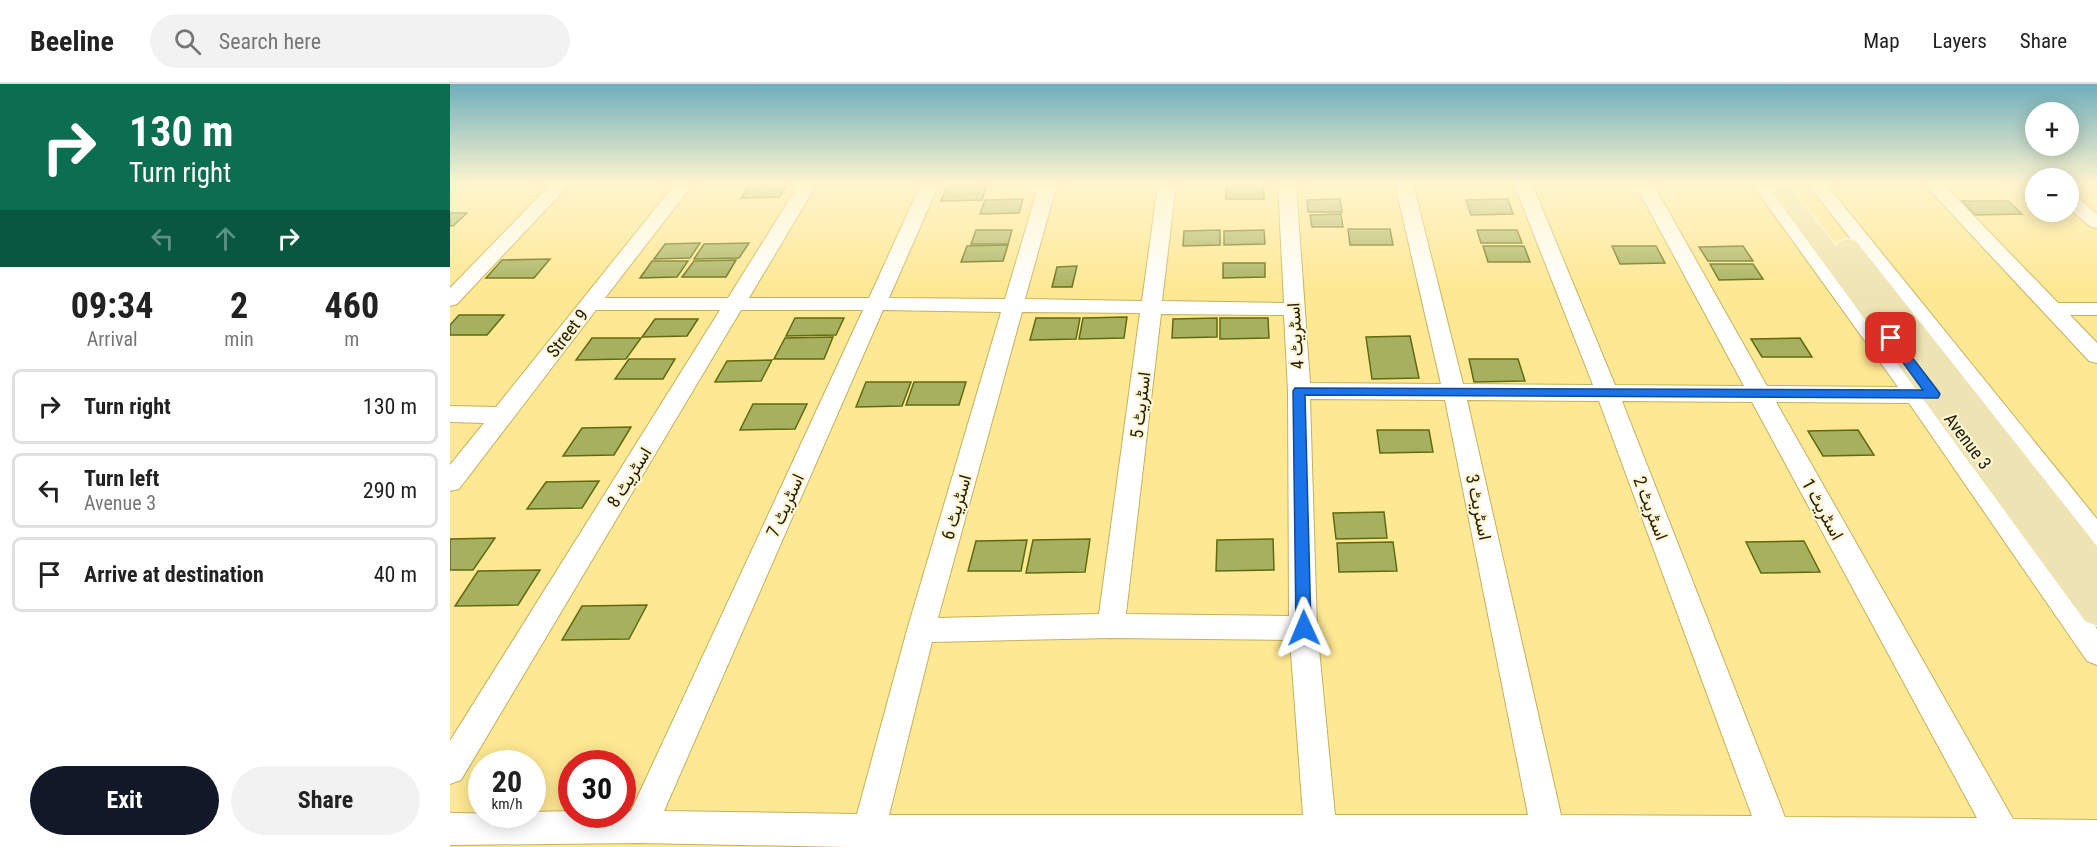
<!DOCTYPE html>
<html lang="en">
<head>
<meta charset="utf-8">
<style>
	body { margin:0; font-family:"Roboto Condensed",Vazirmatn,sans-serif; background:#f2f2f2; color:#222; height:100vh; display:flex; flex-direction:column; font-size:22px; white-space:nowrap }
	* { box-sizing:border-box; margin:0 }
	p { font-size:20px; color:#767676 }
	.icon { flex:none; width:33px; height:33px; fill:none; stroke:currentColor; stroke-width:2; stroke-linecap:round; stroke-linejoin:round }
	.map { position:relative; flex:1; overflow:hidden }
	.panel { display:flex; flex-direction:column; background:#fff; width:450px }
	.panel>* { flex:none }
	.hud { background:#0b6e4f; color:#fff; overflow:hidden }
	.fabs { position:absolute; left:1575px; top:18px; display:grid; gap:12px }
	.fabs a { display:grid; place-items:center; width:54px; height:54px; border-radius:50%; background:#fff; box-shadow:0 3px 15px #0003; font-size:30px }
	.speed { position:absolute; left:18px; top:666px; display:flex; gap:12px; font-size:30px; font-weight:700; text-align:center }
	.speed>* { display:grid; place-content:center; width:78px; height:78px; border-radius:50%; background:#fff; box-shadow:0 3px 15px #0003; line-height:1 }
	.speed small { font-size:15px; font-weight:400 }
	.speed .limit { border:9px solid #d22; background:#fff; color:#111 }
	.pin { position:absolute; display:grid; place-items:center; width:51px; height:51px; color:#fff; margin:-26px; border-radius:12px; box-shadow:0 3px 9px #0006 }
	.me { position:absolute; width:66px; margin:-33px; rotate:359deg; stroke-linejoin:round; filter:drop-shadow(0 0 4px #0008) }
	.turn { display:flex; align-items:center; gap:21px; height:126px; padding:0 30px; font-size:27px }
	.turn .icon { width:78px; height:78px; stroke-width:2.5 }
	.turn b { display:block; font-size:42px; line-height:51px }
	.lanes { display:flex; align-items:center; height:57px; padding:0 30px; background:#0003; justify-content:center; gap:30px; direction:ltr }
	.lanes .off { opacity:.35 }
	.eta { display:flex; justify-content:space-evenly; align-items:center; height:102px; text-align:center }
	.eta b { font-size:36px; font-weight:700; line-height:42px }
	.button { display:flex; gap:12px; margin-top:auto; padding:12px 30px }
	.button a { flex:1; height:69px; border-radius:36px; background:#111827; color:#fff; font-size:24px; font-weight:700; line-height:69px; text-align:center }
	.button a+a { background:#f2f2f2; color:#222 }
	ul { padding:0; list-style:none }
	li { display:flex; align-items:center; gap:18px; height:75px; margin:0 12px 9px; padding:0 18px; border:3px solid #e0e0e0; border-radius:9px }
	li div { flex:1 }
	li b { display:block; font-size:22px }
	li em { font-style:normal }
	header { display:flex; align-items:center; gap:36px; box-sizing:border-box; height:84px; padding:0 30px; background:#fff; border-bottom:2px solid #e0e0e0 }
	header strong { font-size:28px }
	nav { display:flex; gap:33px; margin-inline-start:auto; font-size:21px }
	.search { width:420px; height:54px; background:#f2f2f2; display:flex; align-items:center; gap:15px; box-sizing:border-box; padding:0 21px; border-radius:33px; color:#767676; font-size:22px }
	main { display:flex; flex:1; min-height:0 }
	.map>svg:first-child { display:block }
	.building { fill:#a6b15f; stroke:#616a0f; stroke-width:1.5 }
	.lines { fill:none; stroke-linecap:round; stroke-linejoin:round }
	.minor-casing { stroke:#c5b05c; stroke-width:2 }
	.major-casing { stroke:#fff; stroke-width:2 }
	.minor { fill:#fff; fill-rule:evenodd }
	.major { fill:#eee3b3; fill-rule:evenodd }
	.route { fill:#1a73e8; stroke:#114b97; stroke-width:1.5 }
	.labels { text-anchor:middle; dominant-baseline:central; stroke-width:4.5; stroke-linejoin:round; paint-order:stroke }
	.street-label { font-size:18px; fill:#241d03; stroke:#fef6d5 }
</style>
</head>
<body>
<header>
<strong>Beeline</strong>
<div class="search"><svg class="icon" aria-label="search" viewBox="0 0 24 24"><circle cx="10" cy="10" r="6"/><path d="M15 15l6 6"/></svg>Search here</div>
<nav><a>Map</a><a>Layers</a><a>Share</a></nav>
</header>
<main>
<section class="panel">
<div class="hud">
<div class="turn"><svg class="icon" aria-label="right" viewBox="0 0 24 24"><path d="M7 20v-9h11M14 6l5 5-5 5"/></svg><div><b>130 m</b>Turn right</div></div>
<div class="lanes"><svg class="icon off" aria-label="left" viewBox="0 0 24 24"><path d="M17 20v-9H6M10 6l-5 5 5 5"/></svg><svg class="icon off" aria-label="ahead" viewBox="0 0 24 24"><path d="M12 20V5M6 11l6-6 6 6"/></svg><svg class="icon" aria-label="right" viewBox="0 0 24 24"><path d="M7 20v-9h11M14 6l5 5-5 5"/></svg></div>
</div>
<div class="eta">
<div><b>09:34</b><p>Arrival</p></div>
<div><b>2</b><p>min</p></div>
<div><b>460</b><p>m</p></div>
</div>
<ul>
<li><svg class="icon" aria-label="right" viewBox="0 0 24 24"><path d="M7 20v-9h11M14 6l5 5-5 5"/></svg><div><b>Turn right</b></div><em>130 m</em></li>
<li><svg class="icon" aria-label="left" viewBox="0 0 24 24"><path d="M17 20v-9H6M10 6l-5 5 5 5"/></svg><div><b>Turn left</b><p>Avenue 3</p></div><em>290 m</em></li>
<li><svg class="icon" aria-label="arrive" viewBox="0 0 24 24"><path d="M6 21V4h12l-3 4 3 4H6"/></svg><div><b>Arrive at destination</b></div><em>40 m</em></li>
</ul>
<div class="button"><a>Exit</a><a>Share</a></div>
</section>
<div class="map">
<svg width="1647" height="763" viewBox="0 0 1647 763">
	<rect width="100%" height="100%" fill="#fee893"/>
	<g class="building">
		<polygon points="300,100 338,100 329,113 291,114"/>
		<polygon points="537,101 532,116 491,117 497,102"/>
		<polygon points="776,101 813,101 814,115 776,115"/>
		<polygon points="573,115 569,129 530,130 535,116"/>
		<polygon points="890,115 892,128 858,128 857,116"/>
		<polygon points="1058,115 1063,130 1021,131 1016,116"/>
		<polygon points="1512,117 1558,117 1572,130 1525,131"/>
		<polygon points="0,129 17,129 3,142 0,142"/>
		<polygon points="891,130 893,143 862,143 860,131"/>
		<polygon points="898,145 940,145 943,161 900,161"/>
		<polygon points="526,146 562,146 558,160 521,160"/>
		<polygon points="770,146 770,161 733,162 734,147"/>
		<polygon points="814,146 815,160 774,161 774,147"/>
		<polygon points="1027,146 1067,146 1072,159 1031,159"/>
		<polygon points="250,159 240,174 204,175 215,160"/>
		<polygon points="299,159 289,174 244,175 254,160"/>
		<polygon points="558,161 553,177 511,178 517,162"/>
		<polygon points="1033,162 1074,162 1080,178 1038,178"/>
		<polygon points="1162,162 1206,162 1215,179 1170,180"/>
		<polygon points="1293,162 1303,177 1258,177 1249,163"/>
		<polygon points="100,175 84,194 36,194 52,176"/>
		<polygon points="286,176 276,193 232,193 244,177"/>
		<polygon points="202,177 238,177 227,193 190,194"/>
		<polygon points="773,179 815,179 815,193 773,194"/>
		<polygon points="1260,180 1303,180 1313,195 1269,196"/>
		<polygon points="627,182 622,203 602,203 607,183"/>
		<polygon points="9,231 54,231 37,251 0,251 0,241"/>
		<polygon points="677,233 674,254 629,255 633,234"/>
		<polygon points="345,234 394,234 386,251 336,252"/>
		<polygon points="586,234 630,234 626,255 580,256"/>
		<polygon points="767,234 767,253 722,254 723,235"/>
		<polygon points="770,234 818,234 819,254 770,255"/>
		<polygon points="205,235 248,235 237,252 192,253"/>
		<polygon points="960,252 969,294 922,295 916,253"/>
		<polygon points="383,253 374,275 324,275 335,254"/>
		<polygon points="142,254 191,254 176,275 126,276"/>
		<polygon points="1350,254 1362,273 1312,273 1301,255"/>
		<polygon points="179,275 225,275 213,295 165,295"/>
		<polygon points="1019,275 1068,275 1075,297 1024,298"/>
		<polygon points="322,276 311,297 265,298 277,277"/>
		<polygon points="416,298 461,298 452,322 406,323"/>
		<polygon points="464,298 516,298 509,321 456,321"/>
		<polygon points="303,320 357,320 345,345 290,346"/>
		<polygon points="181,343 164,371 113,372 132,344"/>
		<polygon points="927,346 979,346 983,368 930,369"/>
		<polygon points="1408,346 1424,371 1373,372 1358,347"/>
		<polygon points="149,397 132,424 77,425 96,398"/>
		<polygon points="934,428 937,454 886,455 883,429"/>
		<polygon points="45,454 23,486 0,486 0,455"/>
		<polygon points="640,455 635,488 576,489 583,456"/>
		<polygon points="823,455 824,486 766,487 767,456"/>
		<polygon points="577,456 571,487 518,487 526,457"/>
		<polygon points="1354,457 1370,488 1311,489 1296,458"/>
		<polygon points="943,458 947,487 889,488 887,459"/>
		<polygon points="90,486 68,521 5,522 28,487"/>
		<polygon points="197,521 179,555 112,556 132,522"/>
	</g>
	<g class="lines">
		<defs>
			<g id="minor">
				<polygon points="101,100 120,100 7,220 0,222 0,204"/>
				<path d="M225,100H243L155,214H278L349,100H367L299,214H419L471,100H489L439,214L555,215L589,100H607L575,215L692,217L708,100H726L712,217L834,219L828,100H846L860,299L991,300L945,100H963L1013,300L1143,301L1064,100H1082L1165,301L1294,302L1185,100H1203L1317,302L1448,303L1302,100H1320L1471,303L1491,306L1494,311L1491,316L1482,319L1647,545V581L1637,577L1459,319L1326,318L1563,735L1647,736V763H397L190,759L0,761V729L82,730V728L122,727V730H172V727H181L413,226H291L11,696L0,700V657L270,226H146L9,405L0,407V381L34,339L0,338V322L46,323ZM433,226L551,228L457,546L407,730L214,727ZM572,228L690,229L649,530L488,534ZM711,230L834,231L838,307L839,532L676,530ZM860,315L995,316L1078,731H885L867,544ZM1017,316L1149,317L1302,732L1111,731ZM1172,317L1302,318L1527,734L1335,733ZM661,554L840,556L853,731H439L482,558Z"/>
				<polygon points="1358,100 1376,100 1647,435 1647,464 1638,461"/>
				<polygon points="1474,100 1493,100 1608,219 1647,219 1647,231 1620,231 1647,259 1647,279 1639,277"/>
				<polygon points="1618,109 1624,110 1647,130 1647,144 1641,143 1618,124"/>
			</g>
			<polygon id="major" points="1316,100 1338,100 1390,167 1386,162 1390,157 1398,155 1406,157 1647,462 1647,542 1635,537"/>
		</defs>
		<use href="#minor" class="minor-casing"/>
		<use href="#major" class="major-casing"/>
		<use href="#minor" class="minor"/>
		<use href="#major" class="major"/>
	</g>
	<linearGradient id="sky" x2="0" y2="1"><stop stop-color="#6faebc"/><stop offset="0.48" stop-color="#fff5ce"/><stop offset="1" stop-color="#fff5ce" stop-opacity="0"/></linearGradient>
	<rect width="1647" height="207" fill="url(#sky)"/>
	<polygon class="route" points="1441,250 1445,251 1488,307 1490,310 1488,314 855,311 861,544 859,548 854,550 848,548 846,544 843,307 845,304 1473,306 1435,254"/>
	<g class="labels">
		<g class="street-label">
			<text transform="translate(117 249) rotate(-52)">Street 9</text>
			<text transform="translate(845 252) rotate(-94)">اسٹریٹ 4</text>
			<text transform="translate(690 321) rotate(-83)">اسٹریٹ 5</text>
			<text transform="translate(1518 357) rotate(53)">Avenue 3</text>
			<text transform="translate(179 393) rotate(-58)">اسٹریٹ 8</text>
			<text transform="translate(335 421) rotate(-66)">اسٹریٹ 7</text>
			<text transform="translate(506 423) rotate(-74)">اسٹریٹ 6</text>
			<text transform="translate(1029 423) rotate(78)">اسٹریٹ 3</text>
			<text transform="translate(1201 424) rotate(69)">اسٹریٹ 2</text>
			<text transform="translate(1373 425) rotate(61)">اسٹریٹ 1</text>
		</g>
	</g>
</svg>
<div class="fabs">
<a>+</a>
<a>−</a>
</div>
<div class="speed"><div>20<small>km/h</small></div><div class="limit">30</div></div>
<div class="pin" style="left:1441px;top:254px;background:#d93025"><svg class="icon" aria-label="arrive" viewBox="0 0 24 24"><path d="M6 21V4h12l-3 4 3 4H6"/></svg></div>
<svg class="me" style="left:854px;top:544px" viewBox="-20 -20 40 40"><path d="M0-17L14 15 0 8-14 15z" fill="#1a73e8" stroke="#fff" stroke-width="4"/></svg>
</div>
</main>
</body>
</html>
